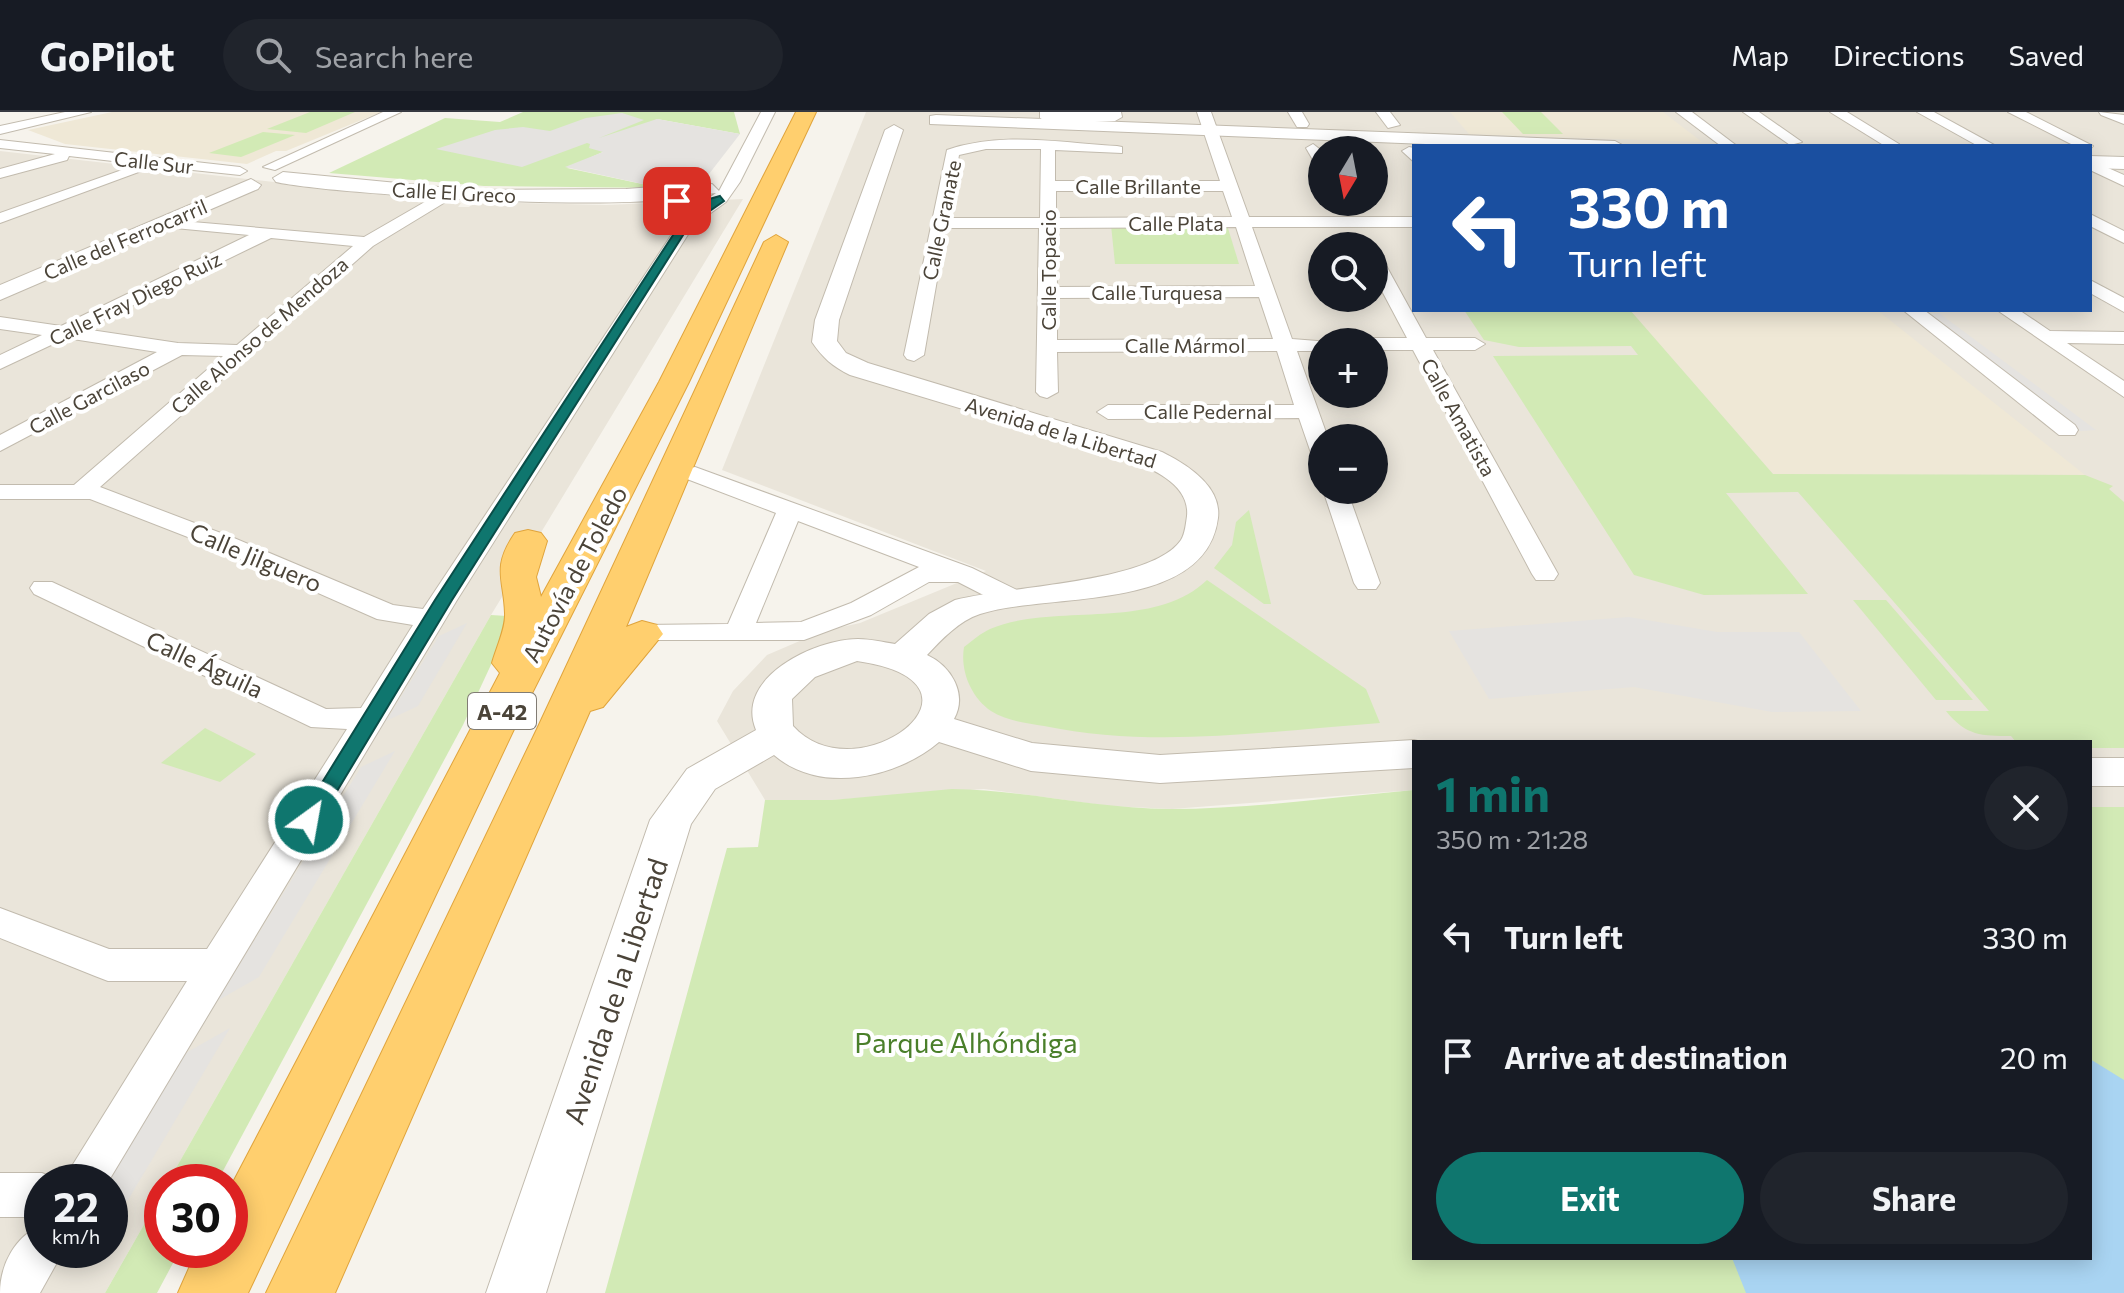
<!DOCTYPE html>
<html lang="en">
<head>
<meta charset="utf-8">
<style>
	body { margin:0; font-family:Commissioner,sans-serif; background:#20242c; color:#f1f3f6; height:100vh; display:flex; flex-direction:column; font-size:30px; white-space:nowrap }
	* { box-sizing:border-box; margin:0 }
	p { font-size:26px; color:#9ea1a6 }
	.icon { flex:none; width:44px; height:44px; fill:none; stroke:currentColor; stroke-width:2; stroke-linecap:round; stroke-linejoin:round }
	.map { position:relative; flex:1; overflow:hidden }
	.panel { position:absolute; left:1412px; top:628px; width:680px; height:520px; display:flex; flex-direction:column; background:#171b24; border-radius:0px; box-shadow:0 4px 20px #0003 }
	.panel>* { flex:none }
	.hud { position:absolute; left:1412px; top:32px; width:680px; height:168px; border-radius:0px; box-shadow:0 4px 20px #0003; background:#1a4fa0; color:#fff; overflow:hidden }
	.needle { width:52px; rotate:190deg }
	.fabs { position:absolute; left:1308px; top:24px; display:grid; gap:16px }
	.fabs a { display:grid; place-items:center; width:80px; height:80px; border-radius:50%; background:#171b24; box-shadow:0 4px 20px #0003; font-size:40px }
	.speed { position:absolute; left:24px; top:1052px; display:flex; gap:16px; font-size:40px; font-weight:700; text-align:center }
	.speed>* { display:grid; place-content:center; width:104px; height:104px; border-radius:50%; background:#171b24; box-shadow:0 4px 20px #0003; line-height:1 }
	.speed small { font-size:20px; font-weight:400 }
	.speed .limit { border:12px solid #d22; background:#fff; color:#111 }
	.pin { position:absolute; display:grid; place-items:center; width:68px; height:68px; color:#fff; margin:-34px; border-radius:16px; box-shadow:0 4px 12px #0006 }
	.me { position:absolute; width:88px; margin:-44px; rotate:32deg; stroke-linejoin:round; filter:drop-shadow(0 0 6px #0008) }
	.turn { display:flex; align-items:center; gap:28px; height:168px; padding:0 24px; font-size:36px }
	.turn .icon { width:104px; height:104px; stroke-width:2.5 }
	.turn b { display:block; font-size:56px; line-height:68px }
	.round { display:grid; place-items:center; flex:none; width:84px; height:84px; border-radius:42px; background:#20242c }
	.head { display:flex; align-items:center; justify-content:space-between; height:136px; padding:0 24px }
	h1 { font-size:48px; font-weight:700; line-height:60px; color:#0f766e }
	.primary-button { display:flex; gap:16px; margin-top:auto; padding:16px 24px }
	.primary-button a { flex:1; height:92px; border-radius:48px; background:#0f766e; color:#fff; font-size:32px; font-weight:700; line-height:92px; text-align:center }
	.primary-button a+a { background:#20242c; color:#f1f3f6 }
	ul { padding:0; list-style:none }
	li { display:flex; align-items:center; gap:24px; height:120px; padding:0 24px }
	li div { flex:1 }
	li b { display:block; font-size:30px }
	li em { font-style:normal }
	header { display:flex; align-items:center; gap:48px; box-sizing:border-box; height:112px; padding:0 40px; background:#171b24; border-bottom:2px solid #363941 }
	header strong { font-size:38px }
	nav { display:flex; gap:44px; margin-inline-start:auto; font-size:28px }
	.search { width:560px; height:72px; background:#20242c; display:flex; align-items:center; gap:20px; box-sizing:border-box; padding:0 28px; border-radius:44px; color:#9ea1a6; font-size:30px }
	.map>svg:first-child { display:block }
	.residential { fill:#eae5da; fill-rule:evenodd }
	.education { fill:#efe8d6 }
	.green { fill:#d2eab5 }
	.parking { fill:#e5e3e0 }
	.water { fill:#a9d4f2 }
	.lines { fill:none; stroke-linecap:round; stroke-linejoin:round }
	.minor-casing { stroke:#c2bbae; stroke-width:2 }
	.tertiary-casing { stroke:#c2bbae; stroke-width:2 }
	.motorway-casing { stroke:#e0a43c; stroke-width:2 }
	.minor { fill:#fff; fill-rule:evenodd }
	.tertiary { fill:#fff; fill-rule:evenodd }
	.motorway { fill:#ffcf6e; fill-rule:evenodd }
	.route { fill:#0f766e; stroke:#0a4d48; stroke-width:2 }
	.labels { text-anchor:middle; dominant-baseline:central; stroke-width:8; stroke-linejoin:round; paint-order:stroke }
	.far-street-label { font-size:20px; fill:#4b4439; stroke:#fff }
	.shield { fill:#fff; stroke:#817c74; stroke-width:2 }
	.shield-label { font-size:22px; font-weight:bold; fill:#4b4439 }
	.street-label { font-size:24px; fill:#4b4439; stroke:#fff }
	.near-street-label { font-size:28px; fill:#4b4439; stroke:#fff }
	.near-park-label { font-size:28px; fill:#4a7f2a; stroke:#fff }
</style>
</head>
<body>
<header>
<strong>GoPilot</strong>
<div class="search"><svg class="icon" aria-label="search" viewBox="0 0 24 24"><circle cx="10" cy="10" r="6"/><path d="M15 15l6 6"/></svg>Search here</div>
<nav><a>Map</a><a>Directions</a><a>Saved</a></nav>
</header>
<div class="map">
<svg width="2124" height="1181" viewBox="0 0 2124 1181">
	<rect width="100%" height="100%" fill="#f6f3ec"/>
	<g class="residential">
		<path d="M866,0H2124V695H2090V630H1414V678L1172,697L1109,694L984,677L832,688H765L717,609L733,579L767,543L823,519L860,511L986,459L722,358ZM1414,34H2090V198H1414ZM1322,38H1374V90H1322ZM1322,134H1374V186H1322ZM1322,230H1374V282H1322ZM1322,326H1374V378H1322Z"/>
		<path d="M0,39L461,91L458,95H469L474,90L606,93L743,87L491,503L168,1070H162V1081L105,1181H0ZM42,1070H110V1138H42Z"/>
	</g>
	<g class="education">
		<polygon points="112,0 381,0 286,39 276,39 247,52 65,32 28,18"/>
		<polygon points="1450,0 1663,0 1702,30 1469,22"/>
		<polygon points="1630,198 1877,198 2085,363 1773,362"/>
	</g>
	<g class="green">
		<polygon points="310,0 355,0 306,21 267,17"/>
		<polygon points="523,0 734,0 740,22 657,7 605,39 567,56 661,76 484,74 329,61 445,6 500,10"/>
		<polygon points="1502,0 1541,0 1563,22 1523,22"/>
		<polygon points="263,20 295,23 241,45 209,41"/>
		<polygon points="1111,113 1227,113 1239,152 1115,152"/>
		<path d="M1464,198H1630L1773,362L2085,363L2113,374L2109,377L2124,390V636H2090V630H2016L2011,624C1982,624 1966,624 1946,599H1989L1798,380L1726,381L1808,482L1704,483L1634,463L1493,244L1638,243L1631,234L1519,235L1484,228Z"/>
		<polygon points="1249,398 1271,492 1264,492 1214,456 1232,433 1236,410"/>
		<path d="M1207,468L1366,577L1380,611C1269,619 1154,637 1044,614C1027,611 1006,609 991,599C971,585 960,559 964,535C972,529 981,521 990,517C1053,490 1153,520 1207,468Z"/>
		<polygon points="1853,488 1886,488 1973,588 1936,588"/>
		<polygon points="491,503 507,504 509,514 463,613 217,1070 168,1070"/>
		<polygon points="205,616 256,642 220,670 161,651"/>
		<path d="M952,677C1025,678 1097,697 1170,697C1251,697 1334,685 1414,678V1146H2090V695H2124V1181H605L727,736L758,735L765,688H832Z"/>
		<polygon points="162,1081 162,1138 180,1138 157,1181 105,1181"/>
	</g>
	<g class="parking">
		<polygon points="622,1 644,8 599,26 657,7 740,22 709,62 661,76 565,55 603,40 589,36 590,32 587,31 522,55 436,37 495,18 523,15 550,19 586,6"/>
		<polygon points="1939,201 2096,318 2080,319 1928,203"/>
		<polygon points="1629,505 1717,520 1799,520 1861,599 1772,600 1634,575 1489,587 1449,519"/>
		<polygon points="467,511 418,594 386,609 439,524"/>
		<polygon points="395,639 259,865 217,889 361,655"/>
		<polygon points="230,916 128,1088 110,1099 110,1070 106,1070 184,942"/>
	</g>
	<polygon class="water" points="2090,947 2124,968 2124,1181 1746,1181 1732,1146 2090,1146"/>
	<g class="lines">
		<defs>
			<g id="minor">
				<polygon points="65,0 91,0 0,22 0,14"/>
				<polygon points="383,0 401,0 275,58 263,55"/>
				<path d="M761,0H775L740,70L726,90L694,113L457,488L108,1070H62L187,869H108L95,864L0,826V796L109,837H207L347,617L311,615L34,482L30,476L34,470H52L326,597L361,596L413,513L377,507L216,436L90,387H0V373H74L223,244L182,243L0,339V323L157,240L66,226L0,257V243L42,223L0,217V205L61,214L249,123L164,115L158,113V107L364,125L442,80H452V86L373,134L100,375L234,426L393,493L423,497L680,110L693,99L668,88L680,77L712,72L719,79ZM716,81L706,88L687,87L690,84ZM271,126L353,134L237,233L178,231L84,217Z"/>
				<polygon points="1040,0 1121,0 1122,5 1115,9 1047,10 1040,6"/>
				<path d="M1197,0H1211L1249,105H1414V115H1252L1292,227L1330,230H1322V239H1297L1328,326H1322V348L1311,341L1299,306L1108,307L1097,300L1108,293H1294L1277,239L1057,240L1058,280L1047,286L1040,284L1036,280L1039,116H946L924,243L914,249L907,247L904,243L947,38C1001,19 1061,31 1117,34L1122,35V41L1055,38V69H1220ZM986,37H1041L1040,106H948L959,43ZM1056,79H1223L1232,105L1056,106ZM1236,115L1255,174L1057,175L1056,116ZM1259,185L1273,227L1057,228V186Z"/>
				<polygon points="1288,0 1302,0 1309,12 1307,15 1297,15"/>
				<polygon points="1376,0 1390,0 1400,13 1388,16"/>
				<polygon points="1676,0 1692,0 1737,34 1721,34"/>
				<polygon points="1743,0 1759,0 1802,30 1790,33"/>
				<polygon points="1830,0 1847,0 1899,32 1885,34"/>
				<polygon points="1917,0 1934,0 1996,34 1978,34"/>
				<polygon points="2008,0 2026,0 2093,34 2090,37 2090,34 2075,34"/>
				<polygon points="2099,0 2124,3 2124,12 2101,3"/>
				<polygon points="0,28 240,55 247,59 240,63 155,54 0,111 0,101 139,52 69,44 67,48 0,66 0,57 55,42 0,36"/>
				<polygon points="1313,32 1322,39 1322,56 1317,55 1306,36"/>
				<polygon points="1409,35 1414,36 1414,50 1402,39"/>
				<polygon points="2090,48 2124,63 2124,74 2090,58"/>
				<polygon points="2090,102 2124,119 2124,131 2090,114"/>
				<polygon points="1374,143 1383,148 1426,226 1475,226 1485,232 1475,238 1433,238 1558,462 1554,468 1536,468 1532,462 1413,238 1374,238 1374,230 1365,230 1374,226 1407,226 1374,164"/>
				<polygon points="2090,168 2124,186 2124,200 2090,181"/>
				<polygon points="1903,198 1924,198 2075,313 2078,318 2075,323 2059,323"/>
				<polygon points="1997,198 2019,198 2050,219 2124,220 2124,232 2067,231 2124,269 2124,285"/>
				<path d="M695,355L972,456L1019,479L1022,485L1019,491H999L958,470H929L871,503L804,528H632L628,522L632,516L642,513L728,512L776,401L687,367L683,362L687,357ZM798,409L919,455L851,491L801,510L756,511Z"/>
				<polygon points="1323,378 1347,378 1380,471 1376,477 1358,477 1354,471"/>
				<polygon points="0,1061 42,1061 58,1068 42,1070 42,1105 0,1105"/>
				<path d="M42,1113V1138H64L40,1181H0C0,1153 15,1124 42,1113Z"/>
			</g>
			<g id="tertiary">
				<polygon points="936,3 1615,29 1624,34 1476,34 930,12 930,4"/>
				<path d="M894,13L903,18L839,208L837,229L846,241L868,251L1162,340C1186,352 1222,374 1218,406C1206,502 1047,480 980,502C959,509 942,527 927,543C951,554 968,582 954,607L1032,631L1160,643L1414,628L1421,630H1414V656L1160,671L1031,659L939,630C897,666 820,683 774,643L715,677L691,712L546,1181H486L650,708L687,657L756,618C734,565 816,527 858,527C870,527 883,530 895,532L929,502L955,488C1007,474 1152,471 1181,428C1185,422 1186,411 1187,404C1190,373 1154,358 1131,348L850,263C832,254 823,246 812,230L815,208L885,18ZM857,549C1009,571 857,685 793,614L792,587L815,565Z"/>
				<polygon points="2090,44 2124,45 2124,57 2090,56"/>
				<path d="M283,60L470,78L626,77L693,72L703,78C678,105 326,82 276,70L273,66Z"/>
				<polygon points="251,67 261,73 258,77 0,188 0,173"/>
				<rect x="2090" y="646" width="34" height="28"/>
			</g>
			<g id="motorway">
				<path d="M796,0H816L689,270L516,613L248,1181H178L197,1138H230V1076L500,561L492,551C496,536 506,516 505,501C504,467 491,456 515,421L528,418L541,421L547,429L536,465L541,485L659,270Z"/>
				<polygon points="776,123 788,130 626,515 642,509 657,513 663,522 603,595 590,599 335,1181 266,1181 537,617 764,130"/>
			</g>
		</defs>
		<use href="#minor" class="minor-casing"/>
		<use href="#tertiary" class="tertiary-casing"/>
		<use href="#motorway" class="motorway-casing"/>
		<use href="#minor" class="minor"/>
		<use href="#tertiary" class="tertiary"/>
		<use href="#motorway" class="motorway"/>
	</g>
	<polygon class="route" points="720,84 724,89 691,112 685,120 452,488 316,714 302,714 299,708 302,703 435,488 675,120 684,108 703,95 673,89 677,86 699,90"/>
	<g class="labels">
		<g class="far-street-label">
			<text transform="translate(154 50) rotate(6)">Calle Sur</text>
			<text x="1138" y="74">Calle Brillante</text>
			<text transform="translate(454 80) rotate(3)">Calle El Greco</text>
			<text transform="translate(941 108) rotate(-78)">Calle Granate</text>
			<text x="1176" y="111">Calle Plata</text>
			<text transform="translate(125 127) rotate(-23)">Calle del Ferrocarril</text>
			<text transform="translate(1048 158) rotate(-90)">Calle Topacio</text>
			<text x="1157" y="180">Calle Turquesa</text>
			<text transform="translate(135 186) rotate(-26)">Calle Fray Diego Ruiz</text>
			<text transform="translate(259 223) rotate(-41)">Calle Alonso de Mendoza</text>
			<text x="1185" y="233">Calle Mármol</text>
			<text transform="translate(89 285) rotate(-28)">Calle Garcilaso</text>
			<text x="1208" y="299">Calle Pedernal</text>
			<text transform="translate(1459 305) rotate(61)">Calle Amatista</text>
			<text transform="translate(1061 320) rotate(17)">Avenida de la Libertad</text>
		</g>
		<rect class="shield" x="468" y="581" width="68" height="36" rx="6"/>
		<g class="shield-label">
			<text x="502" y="599">A-42</text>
		</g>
		<g class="street-label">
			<text transform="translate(256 445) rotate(23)">Calle Jilguero</text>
			<text transform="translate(574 462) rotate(-62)">Autovía de Toledo</text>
			<text transform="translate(205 552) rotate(25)">Calle Águila</text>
		</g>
		<g class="near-street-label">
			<text transform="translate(615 879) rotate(-72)">Avenida de la Libertad</text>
		</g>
		<g class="near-park-label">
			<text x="966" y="930">Parque Alhóndiga</text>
		</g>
	</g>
</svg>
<div class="fabs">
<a><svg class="needle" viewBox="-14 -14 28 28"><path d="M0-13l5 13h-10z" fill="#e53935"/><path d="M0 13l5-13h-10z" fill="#9ea1a6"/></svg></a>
<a><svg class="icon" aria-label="search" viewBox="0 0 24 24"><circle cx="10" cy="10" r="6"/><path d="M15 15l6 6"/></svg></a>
<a>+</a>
<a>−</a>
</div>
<div class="speed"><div>22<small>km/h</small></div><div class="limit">30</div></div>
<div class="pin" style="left:677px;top:89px;background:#d93025"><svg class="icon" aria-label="arrive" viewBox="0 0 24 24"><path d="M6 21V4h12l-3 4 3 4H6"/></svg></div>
<svg class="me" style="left:309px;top:708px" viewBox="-20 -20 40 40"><circle r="17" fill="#0f766e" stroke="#fff" stroke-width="3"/><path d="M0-11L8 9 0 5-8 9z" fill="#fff"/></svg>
<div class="hud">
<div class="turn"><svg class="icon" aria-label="left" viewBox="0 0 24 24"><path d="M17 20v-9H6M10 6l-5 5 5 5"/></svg><div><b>330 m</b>Turn left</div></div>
</div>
<section class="panel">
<div class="head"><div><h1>1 min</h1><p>350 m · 21:28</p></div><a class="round"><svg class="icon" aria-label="close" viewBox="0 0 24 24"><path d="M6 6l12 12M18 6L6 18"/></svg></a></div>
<ul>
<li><svg class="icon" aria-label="left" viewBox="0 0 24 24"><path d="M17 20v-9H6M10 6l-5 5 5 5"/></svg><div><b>Turn left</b></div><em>330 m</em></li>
<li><svg class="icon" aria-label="arrive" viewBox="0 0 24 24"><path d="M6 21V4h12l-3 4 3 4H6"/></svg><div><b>Arrive at destination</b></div><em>20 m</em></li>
</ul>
<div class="primary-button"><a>Exit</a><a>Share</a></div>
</section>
</div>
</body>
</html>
